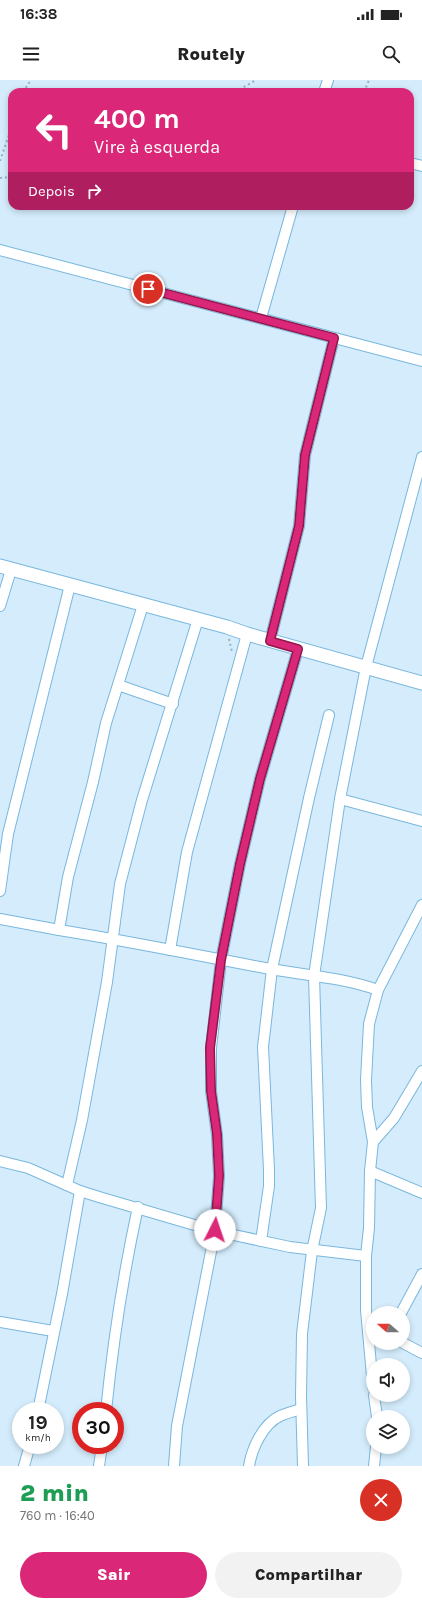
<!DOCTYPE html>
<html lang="pt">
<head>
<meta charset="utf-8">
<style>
	body { margin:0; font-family:Karla,sans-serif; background:#f2f2f2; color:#222; height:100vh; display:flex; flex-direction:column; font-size:15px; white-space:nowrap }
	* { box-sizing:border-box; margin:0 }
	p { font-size:13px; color:#767676 }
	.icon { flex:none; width:22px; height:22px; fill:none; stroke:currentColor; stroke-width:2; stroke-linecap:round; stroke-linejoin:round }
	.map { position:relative; height:1386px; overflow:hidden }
	.side { display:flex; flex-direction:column; background:#fff; flex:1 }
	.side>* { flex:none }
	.top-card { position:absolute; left:8px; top:8px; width:406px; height:122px; border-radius:12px; box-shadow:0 2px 6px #0003; background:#db2777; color:#fff; overflow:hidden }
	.needle { width:26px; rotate:291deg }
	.tools { position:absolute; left:366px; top:1226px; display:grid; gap:8px }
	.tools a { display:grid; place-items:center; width:44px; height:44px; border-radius:50%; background:#fff; box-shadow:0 2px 6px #0003; font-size:20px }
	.speed { position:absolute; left:12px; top:1322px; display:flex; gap:8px; font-size:20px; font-weight:700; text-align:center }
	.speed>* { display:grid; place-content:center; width:52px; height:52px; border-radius:50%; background:#fff; box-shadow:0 2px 6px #0003; line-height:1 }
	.speed small { font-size:10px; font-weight:400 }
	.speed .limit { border:6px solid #d22; background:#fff; color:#111 }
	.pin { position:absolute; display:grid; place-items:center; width:34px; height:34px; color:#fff; margin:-17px; border:2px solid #fff; border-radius:50%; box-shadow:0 1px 4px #0007 }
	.me { position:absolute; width:44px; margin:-22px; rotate:4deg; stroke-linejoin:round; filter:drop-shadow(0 0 3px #0008) }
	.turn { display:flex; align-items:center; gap:14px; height:84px; padding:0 20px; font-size:18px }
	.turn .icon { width:52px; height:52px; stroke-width:2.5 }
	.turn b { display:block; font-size:28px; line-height:34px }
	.then { display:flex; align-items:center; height:38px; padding:0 20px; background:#0003; gap:8px; font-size:15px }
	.round { display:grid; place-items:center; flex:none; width:42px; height:42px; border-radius:21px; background:#f2f2f2 }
	.head { display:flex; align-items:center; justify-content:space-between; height:68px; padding:0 20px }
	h1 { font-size:24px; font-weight:800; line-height:30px; color:#1e9e55 }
	.action { display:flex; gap:8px; margin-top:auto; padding:8px 20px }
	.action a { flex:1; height:46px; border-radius:24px; background:#db2777; color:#fff; font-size:16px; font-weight:800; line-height:46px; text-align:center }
	.action a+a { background:#f2f2f2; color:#222 }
	.status { display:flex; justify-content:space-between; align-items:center; height:28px; padding:0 20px; background:#fff; direction:ltr }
	.status svg { height:11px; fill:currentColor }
	header { display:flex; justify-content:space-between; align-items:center; height:52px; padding:0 20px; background:#fff; font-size:18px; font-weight:800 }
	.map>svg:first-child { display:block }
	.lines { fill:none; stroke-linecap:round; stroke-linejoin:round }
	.minor-casing { stroke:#7ab7dd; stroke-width:12 }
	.tertiary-casing { stroke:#7ab7dd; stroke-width:15 }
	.path { stroke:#97b0bf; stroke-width:2; stroke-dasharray:2 3; stroke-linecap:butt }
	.minor { stroke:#fff; stroke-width:10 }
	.tertiary { stroke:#fff; stroke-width:13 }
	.route-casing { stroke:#8e194d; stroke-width:10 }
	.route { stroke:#db2777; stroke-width:7 }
</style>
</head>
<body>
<div class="status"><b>16:38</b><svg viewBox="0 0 49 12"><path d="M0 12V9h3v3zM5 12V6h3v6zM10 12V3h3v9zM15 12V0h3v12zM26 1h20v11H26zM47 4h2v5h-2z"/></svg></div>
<header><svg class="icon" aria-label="menu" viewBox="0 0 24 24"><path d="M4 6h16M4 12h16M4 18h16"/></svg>Routely<svg class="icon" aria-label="search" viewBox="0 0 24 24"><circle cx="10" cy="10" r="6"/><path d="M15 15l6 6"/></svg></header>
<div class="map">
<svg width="422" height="1386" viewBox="0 0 422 1386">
	<rect width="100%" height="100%" fill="#d4ecfc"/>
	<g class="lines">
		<defs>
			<g id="minor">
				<polyline points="324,12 328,0"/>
				<polyline points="410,83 422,86"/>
				<polyline points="0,170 422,281"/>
				<polyline points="261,238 293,126"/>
				<polyline points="0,526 11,490"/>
				<polyline points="270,561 299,446 305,375 334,258"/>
				<polyline points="118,605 173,624"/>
				<polyline points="340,719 422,741"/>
				<polyline points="0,811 8,754 70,505"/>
				<polyline points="0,839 59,850 68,797 93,702 106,643 143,525"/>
				<path d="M59,850C128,861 196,875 265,888C302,895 341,897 378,910"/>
				<polyline points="170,870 187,772 247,554"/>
				<polyline points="373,1062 394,1038 422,991"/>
				<polyline points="0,1081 28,1088 80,1111 99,1117 215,1151 290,1167 366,1176"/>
				<polyline points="370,1091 422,1113"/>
				<polyline points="67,1105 82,1040 107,902 120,804 142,720 198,539"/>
				<polyline points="261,1161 269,1106 269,1090 263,967 272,889 309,718 329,635"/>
				<polyline points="401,1233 422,1194"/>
				<polyline points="0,1242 53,1251"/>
				<polyline points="403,1263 422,1273"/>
				<polyline points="373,1307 366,1230 366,1176 369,1148 370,1091 373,1062 367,1027 366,1000 369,944 378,910 422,825"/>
				<polyline points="374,1315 377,1337"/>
				<polyline points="38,1331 62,1214 80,1111"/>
				<path d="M106,1331C113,1262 123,1195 138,1127"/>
				<polyline points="24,1386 30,1365"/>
				<polyline points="99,1386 102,1365"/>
				<polyline points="174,1386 177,1346 215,1151 219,1096 217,1055 211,1011 211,968 221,880 240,784 260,699 298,569"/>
				<path d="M249,1386C252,1368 263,1344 280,1336C286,1333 295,1331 301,1329"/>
				<polyline points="303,1386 301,1316 302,1254 312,1171 321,1128 314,896 340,719 366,587 422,377"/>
				<polyline points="374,1386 376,1367"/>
			</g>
			<polyline id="tertiary" points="0,486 227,547 247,554 422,603"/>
		</defs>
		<use href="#minor" class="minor-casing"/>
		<use href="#tertiary" class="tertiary-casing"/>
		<g class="path">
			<polyline points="23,12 31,0"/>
			<polyline points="235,12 256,0"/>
			<polyline points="364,12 369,0"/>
			<polyline points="0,81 12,46"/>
			<polyline points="0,98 12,97"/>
			<polyline points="229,559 232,572"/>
		</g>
		<use href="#minor" class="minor"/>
		<use href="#tertiary" class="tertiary"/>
	</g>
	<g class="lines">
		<defs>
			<polyline id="route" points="148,209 334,258 305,375 299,446 270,561 298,569 260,699 240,784 221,880 210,968 211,1011 217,1054 219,1096 215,1150"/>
		</defs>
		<use href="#route" class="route-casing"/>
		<use href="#route" class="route"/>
	</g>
</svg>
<div class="tools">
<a><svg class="needle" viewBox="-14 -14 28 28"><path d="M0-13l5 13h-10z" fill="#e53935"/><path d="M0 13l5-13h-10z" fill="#767676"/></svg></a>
<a><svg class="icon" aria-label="sound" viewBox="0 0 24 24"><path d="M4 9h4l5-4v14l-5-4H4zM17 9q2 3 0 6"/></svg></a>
<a><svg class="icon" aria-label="layers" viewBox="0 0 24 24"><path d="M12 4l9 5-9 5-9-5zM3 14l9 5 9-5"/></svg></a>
</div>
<div class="speed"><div>19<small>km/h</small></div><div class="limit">30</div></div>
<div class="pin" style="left:148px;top:209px;background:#d93025"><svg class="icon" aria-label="arrive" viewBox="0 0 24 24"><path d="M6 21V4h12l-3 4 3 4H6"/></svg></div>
<svg class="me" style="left:215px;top:1150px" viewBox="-20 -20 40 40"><circle r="19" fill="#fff"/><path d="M0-13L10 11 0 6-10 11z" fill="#db2777"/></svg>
<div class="top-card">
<div class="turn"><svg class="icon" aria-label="left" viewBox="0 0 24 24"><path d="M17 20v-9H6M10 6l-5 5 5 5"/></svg><div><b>400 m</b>Vire à esquerda</div></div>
<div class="then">Depois<svg class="icon" aria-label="right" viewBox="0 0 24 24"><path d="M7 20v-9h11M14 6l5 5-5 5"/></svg></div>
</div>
</div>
<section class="side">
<div class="head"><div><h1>2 min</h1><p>760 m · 16:40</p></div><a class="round" style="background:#d93025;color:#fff"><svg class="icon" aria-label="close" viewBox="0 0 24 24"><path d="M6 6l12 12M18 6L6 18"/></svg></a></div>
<div class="action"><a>Sair</a><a>Compartilhar</a></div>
</section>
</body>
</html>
